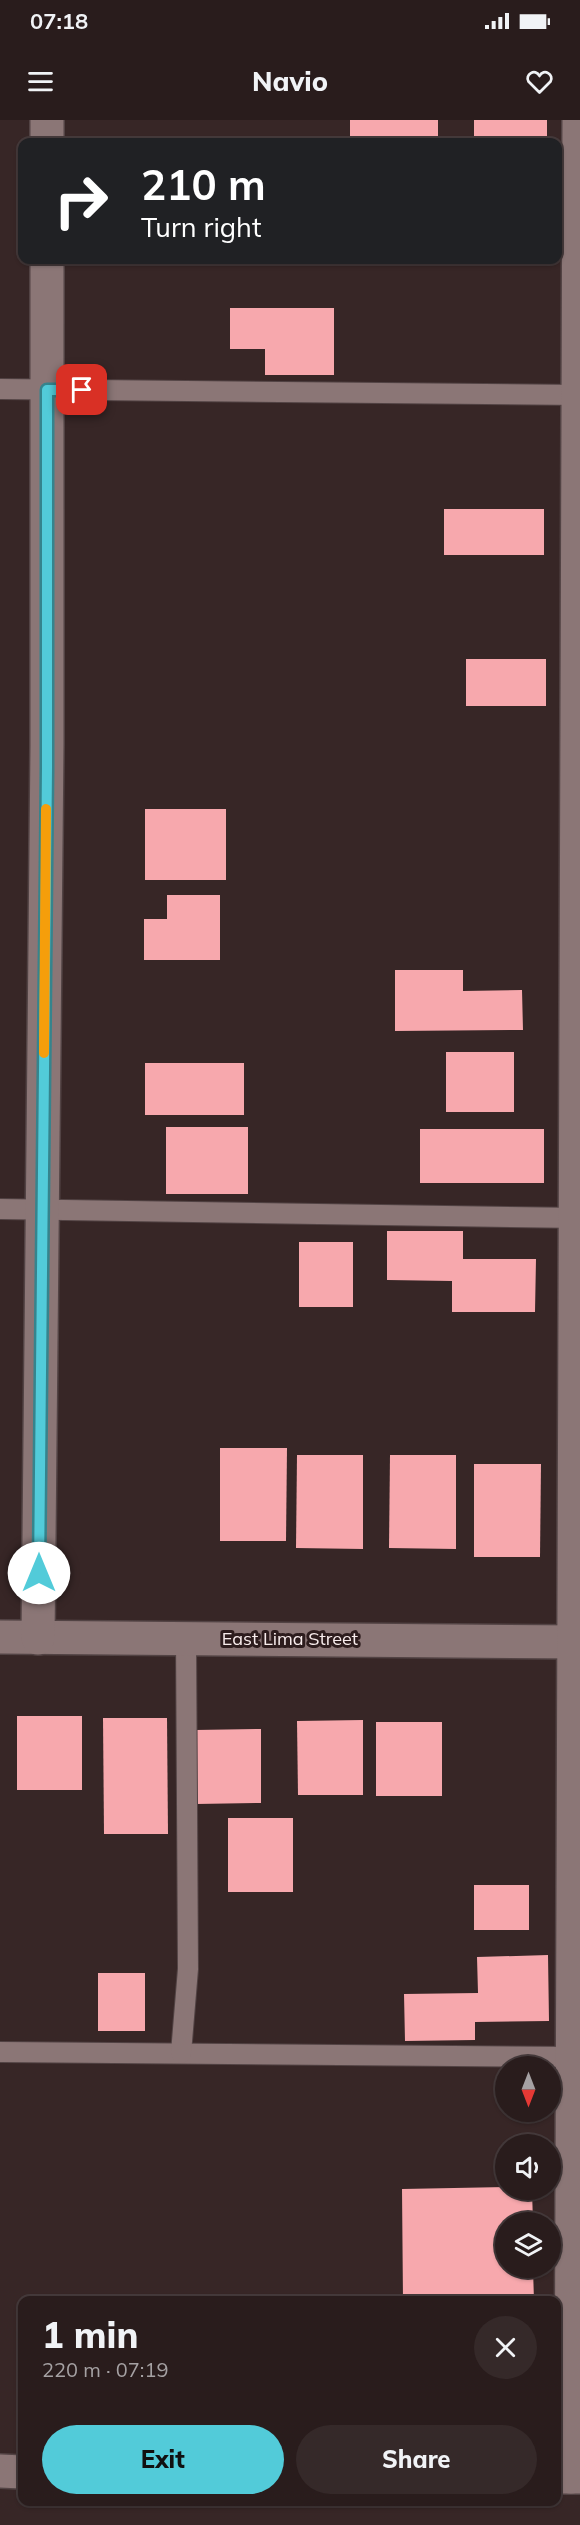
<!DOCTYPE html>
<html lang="en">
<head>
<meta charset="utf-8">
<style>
	body { margin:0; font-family:Mulish,sans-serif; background:#352929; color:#f1f3f6; height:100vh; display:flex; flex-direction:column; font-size:22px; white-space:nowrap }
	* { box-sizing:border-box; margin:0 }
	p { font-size:20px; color:#a5a1a3 }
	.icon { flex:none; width:33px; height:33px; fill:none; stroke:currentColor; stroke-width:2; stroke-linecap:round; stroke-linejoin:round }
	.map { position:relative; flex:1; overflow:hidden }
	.side { position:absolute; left:18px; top:2176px; width:543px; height:210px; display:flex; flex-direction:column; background:#291c1c; border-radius:12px; box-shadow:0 2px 4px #0004,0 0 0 2px #453a3b }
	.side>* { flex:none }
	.hud { position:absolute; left:18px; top:18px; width:544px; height:126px; border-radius:12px; box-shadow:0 2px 4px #0004,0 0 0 2px #453a3b; background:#202124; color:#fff; overflow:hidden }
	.needle { width:39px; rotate:180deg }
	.fabs { position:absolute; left:495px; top:1936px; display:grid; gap:12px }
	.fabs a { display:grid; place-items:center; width:66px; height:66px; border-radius:50%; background:#291c1c; box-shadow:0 2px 4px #0004,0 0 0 2px #453a3b; font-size:30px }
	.pin { position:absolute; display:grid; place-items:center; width:51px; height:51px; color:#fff; margin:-26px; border-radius:12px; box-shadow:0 3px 9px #0006 }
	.me { position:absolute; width:66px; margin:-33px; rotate:0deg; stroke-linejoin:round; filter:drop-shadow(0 0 4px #0008) }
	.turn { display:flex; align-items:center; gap:21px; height:126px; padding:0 24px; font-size:27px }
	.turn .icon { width:78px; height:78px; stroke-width:2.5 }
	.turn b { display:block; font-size:42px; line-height:51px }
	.round { display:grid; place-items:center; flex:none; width:63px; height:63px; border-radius:32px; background:#352929 }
	.summary { display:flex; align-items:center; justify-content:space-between; height:102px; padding:0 24px }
	h1 { font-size:36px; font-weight:800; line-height:45px }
	.primary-button { display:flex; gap:12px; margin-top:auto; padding:12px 24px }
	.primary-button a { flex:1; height:69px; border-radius:36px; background:#52cbd9; color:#111; font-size:24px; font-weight:800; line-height:69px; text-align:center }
	.primary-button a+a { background:#352929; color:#f1f3f6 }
	.status { display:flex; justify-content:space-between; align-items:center; height:42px; padding:0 30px; background:#291c1c; direction:ltr }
	.status svg { height:16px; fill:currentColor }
	header { display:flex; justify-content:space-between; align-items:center; height:78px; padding:0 24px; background:#291c1c; font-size:27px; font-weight:800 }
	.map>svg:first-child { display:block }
	.building { fill:#f7a8ad }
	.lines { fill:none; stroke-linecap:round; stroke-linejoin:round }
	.service-casing { stroke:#524344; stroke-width:22 }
	.minor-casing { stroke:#524344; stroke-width:36 }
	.tertiary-casing { stroke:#524344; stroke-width:36 }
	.secondary-casing { stroke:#524344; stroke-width:36 }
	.service { stroke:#8b7676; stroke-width:20 }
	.minor { stroke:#8b7676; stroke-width:33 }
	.tertiary { stroke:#8b7676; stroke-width:33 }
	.secondary { stroke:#8b7676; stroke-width:33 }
	.route-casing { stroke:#35848d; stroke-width:15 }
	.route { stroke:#52cbd9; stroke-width:10 }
	.slow { stroke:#f59e0b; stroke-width:10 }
	.labels { text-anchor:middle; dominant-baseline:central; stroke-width:6; stroke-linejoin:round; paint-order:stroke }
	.street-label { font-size:18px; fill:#f8ecec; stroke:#2d1c1d }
</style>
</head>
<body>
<div class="status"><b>07:18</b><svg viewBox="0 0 49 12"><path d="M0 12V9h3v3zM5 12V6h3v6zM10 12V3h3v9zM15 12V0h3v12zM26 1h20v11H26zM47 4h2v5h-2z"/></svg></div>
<header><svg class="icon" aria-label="menu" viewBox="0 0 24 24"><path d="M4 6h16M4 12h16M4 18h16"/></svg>Navio<svg class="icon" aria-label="heart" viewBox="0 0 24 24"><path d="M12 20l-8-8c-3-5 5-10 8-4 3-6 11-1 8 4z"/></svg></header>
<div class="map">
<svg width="580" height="2405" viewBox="0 0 580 2405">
	<rect width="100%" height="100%" fill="#372626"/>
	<g class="building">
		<rect x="350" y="0" width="88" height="22"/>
		<rect x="474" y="0" width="73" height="22"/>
		<polygon points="230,188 334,188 334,255 265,255 265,229 230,229"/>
		<rect x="444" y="389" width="100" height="46"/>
		<rect x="466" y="539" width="80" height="47"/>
		<rect x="145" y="689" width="81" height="71"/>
		<polygon points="167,775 220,775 220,840 144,840 144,799 167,799"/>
		<polygon points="395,850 463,850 463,871 522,870 523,910 395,911"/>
		<rect x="446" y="932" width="68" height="60"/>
		<rect x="145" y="943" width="99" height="52"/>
		<rect x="166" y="1007" width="82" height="67"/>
		<rect x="420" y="1009" width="124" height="54"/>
		<polygon points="387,1111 463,1111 463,1139 536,1139 535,1192 452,1192 452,1161 387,1160"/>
		<rect x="299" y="1122" width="54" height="65"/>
		<polygon points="220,1328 287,1328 286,1421 220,1421"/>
		<polygon points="297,1335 363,1335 363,1429 296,1428"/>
		<polygon points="390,1335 456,1335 456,1429 389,1428"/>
		<polygon points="474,1344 541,1344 540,1437 474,1437"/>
		<rect x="17" y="1596" width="65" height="74"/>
		<polygon points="103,1598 167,1598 168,1714 104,1714"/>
		<polygon points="363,1600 363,1675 298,1675 297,1601"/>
		<rect x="376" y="1602" width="66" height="74"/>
		<polygon points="261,1609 261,1683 196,1684 195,1610"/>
		<rect x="228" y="1698" width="65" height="74"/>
		<rect x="474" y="1765" width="55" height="45"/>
		<polygon points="548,1835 549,1901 475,1902 475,1920 405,1921 404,1874 478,1873 477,1837"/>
		<rect x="98" y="1853" width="47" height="58"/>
		<polygon points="506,2067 506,2070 532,2070 533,2103 506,2103 506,2148 533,2148 534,2181 403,2181 402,2069"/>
	</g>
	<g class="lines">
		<defs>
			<g id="service">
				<polyline points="0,269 580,275"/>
				<polyline points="0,1089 580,1098"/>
				<polyline points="0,1932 580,1937"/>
				<polyline points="181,1933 188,1849 186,1518"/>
			</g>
			<g id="minor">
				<polyline points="47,0 47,22"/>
				<polyline points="0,1517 580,1522"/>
				<polyline points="38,1518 47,625 47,140"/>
			</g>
			<polyline id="tertiary" points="571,2357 579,0"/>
			<g id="secondary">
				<polyline points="0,2351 22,2352"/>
				<polyline points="556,2357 580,2357"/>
			</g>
		</defs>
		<use href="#service" class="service-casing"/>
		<use href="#minor" class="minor-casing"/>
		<use href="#tertiary" class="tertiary-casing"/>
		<use href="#secondary" class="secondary-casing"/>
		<use href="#service" class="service"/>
		<use href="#minor" class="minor"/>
		<use href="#tertiary" class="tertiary"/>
		<use href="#secondary" class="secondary"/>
	</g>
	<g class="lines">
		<defs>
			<polyline id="route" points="39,1453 47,648 47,270 82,270"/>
		</defs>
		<use href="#route" class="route-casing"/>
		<use href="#route" class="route"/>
		<polyline class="slow" points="44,933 46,689"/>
	</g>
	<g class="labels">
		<g class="street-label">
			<text x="290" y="1518">East Lima Street</text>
		</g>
	</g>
</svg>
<div class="fabs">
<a><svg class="needle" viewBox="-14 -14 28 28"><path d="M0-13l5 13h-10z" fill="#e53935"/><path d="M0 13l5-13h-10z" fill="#a5a1a3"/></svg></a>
<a><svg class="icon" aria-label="sound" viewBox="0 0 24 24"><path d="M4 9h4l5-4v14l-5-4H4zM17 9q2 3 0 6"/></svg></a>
<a><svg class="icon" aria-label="layers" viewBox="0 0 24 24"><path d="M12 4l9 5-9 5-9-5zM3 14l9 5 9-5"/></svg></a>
</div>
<div class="pin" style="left:82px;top:270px;background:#d93025"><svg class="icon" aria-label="arrive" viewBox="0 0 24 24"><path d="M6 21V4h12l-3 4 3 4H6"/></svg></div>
<svg class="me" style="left:39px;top:1453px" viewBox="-20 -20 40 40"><circle r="19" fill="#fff"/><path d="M0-13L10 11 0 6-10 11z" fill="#52cbd9"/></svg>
<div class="hud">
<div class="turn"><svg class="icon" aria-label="right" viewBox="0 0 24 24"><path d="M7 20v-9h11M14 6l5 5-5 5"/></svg><div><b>210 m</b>Turn right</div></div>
</div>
<section class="side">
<div class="summary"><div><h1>1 min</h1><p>220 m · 07:19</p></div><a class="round"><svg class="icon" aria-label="close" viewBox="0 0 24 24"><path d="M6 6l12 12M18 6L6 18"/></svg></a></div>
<div class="primary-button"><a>Exit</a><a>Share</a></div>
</section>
</div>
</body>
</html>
